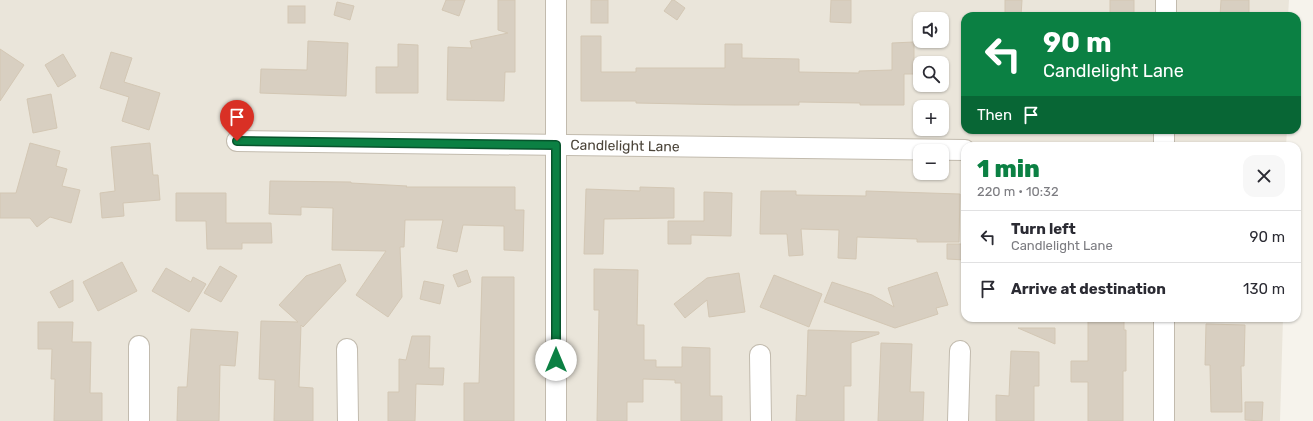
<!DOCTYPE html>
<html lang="en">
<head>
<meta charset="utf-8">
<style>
	body { margin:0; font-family:Rubik,sans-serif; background:#f7f7f7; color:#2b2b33; height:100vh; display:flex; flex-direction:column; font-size:15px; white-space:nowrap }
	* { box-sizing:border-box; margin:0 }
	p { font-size:13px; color:#7c7c81 }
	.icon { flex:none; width:22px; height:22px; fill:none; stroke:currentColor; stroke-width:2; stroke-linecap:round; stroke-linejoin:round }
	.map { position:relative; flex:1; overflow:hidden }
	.side { position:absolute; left:961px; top:142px; width:340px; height:180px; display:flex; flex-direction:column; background:#fff; border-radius:12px; box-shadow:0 1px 3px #0004 }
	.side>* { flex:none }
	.top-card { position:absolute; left:961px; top:12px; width:340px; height:122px; border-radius:12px; box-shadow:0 1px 3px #0004; background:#0b8043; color:#fff; overflow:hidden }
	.tools { position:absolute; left:913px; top:12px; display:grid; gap:8px }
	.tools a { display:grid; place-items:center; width:36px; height:36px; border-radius:8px; background:#fff; box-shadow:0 1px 3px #0004; font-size:20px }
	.pin { position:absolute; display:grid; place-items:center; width:34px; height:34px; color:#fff; margin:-41px -17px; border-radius:50% 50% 50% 0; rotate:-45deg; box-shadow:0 0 4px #0007 }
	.pin .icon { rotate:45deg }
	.me { position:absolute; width:44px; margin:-22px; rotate:0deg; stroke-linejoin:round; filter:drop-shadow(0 0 3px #0008) }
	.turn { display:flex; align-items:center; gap:14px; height:84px; padding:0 16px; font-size:18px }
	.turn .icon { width:52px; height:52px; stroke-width:2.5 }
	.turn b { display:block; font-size:28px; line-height:34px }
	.then { display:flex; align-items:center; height:38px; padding:0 16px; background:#0003; gap:8px; font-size:15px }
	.round { display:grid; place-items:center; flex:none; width:42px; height:42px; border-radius:12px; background:#f7f7f7 }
	.summary { display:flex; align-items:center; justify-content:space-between; height:68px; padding:0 16px }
	h1 { font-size:24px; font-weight:800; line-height:30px; color:#0b8043 }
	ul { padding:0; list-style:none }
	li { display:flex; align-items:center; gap:12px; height:52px; padding:0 16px; border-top:1px solid #e1e1e2 }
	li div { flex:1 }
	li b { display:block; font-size:15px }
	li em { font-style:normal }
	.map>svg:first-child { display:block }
	.residential { fill:#eae5da; fill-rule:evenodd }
	.building { fill:#d8cfc1; stroke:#d3c7b4 }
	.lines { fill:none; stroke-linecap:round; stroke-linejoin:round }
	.minor-casing { stroke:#c2bbae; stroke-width:22 }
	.minor { stroke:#fff; stroke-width:20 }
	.route-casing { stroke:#07532c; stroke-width:10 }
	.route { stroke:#0b8043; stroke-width:7 }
	.labels { text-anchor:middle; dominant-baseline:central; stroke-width:3; stroke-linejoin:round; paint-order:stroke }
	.street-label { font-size:14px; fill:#4b4439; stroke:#fff }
</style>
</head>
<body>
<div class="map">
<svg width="1313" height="421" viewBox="0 0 1313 421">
	<rect width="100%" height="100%" fill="#f6f3ec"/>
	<path class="residential" d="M0,0H1289L1288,16H965V130H1287L1286,146H965V318H1283L1280,421H0ZM920,19H942V41H920ZM920,63H942V85H920ZM920,107H942V129H920ZM920,151H942V173H920Z"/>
	<g class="building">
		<polygon points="446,0 465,0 459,16 442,10"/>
		<polygon points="498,0 515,0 515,72 505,72 504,101 447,100 448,47 472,48 470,41 508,33 498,30"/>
		<rect x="591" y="0" width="17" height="23"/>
		<polygon points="672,0 674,0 685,8 677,20 664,11"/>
		<polygon points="831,0 851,0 851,23 830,22"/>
		<polygon points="1005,0 1022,0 1021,16 1005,16"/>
		<rect x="1110" y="0" width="24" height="16"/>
		<polygon points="1221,0 1249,0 1249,16 1220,16"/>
		<polygon points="337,2 354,6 350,20 334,15"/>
		<rect x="288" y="6" width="17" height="17"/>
		<polygon points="581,36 601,36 601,72 636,72 636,68 725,68 725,44 742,44 742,58 799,59 799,72 859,73 859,71 892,70 892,43 914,42 914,74 904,74 904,105 860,105 860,103 799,102 799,105 735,105 636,103 636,101 581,101"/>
		<polygon points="308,41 348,43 346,96 260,93 261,69 307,70"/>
		<polygon points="398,44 418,45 418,93 376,93 376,67 398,67"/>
		<polygon points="0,49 24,65 0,101"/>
		<polygon points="111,52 132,58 124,82 160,93 149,130 122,121 129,97 100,88"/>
		<polygon points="63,54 76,76 58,87 45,65"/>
		<polygon points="51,94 57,128 33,133 27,99"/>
		<polygon points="30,143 60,151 56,166 67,169 62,186 80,190 71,223 50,217 37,227 30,218 0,218 0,193 16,193"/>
		<polygon points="150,143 153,175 158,175 160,200 123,203 124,216 102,218 100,193 115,191 111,147"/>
		<polygon points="270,181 351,182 351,183 407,186 406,187 515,187 515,210 524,210 523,251 504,250 504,226 463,225 457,252 437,248 443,220 405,220 404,247 400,247 402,297 388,317 356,295 386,251 332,250 333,208 301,207 301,215 269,214"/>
		<polygon points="640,187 674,188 674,218 604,219 603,254 584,254 586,189 640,191"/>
		<polygon points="761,191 796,191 796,195 866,196 866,191 960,194 959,242 917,242 917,239 857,237 856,259 838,258 839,230 801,229 803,255 789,256 787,234 760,234"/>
		<polygon points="704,192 732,193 731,236 691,235 691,244 668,244 668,221 704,221"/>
		<polygon points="176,193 226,193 226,223 271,223 272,243 242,243 242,249 207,249 206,221 176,221"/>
		<polygon points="947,244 965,244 965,260 947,259"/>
		<polygon points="122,262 137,291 98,311 83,282"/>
		<polygon points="340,264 346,281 303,327 301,325 299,387 313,388 313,421 274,421 275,380 259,379 261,321 298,322 279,305 306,276"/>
		<polygon points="220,266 237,276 221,302 204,293"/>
		<polygon points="166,268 191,282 193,277 206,284 189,312 152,291"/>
		<polygon points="594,269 638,270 637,325 644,325 644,360 656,360 656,367 682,367 682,347 710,348 710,396 722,396 722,421 681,421 681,383 675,383 675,380 643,379 643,402 627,402 627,421 597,421 599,310 594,310"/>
		<polygon points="467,270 471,282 458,287 453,275"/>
		<polygon points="937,272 948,305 936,308 938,314 895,328 824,302 832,282 872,295 894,307 888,288"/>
		<polygon points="739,273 745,312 709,317 707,300 685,318 674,304 707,278"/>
		<polygon points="774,275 822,294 809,327 760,307"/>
		<polygon points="482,277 514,277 514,421 464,421 464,383 479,383"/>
		<polygon points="73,280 73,301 59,308 50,292"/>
		<polygon points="424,281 444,285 440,304 420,299"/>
		<polygon points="1088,318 1124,318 1124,330 1126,330 1126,371 1123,371 1123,421 1088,421 1088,382 1071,382 1071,361 1088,361"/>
		<polygon points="38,322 73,322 72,342 91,342 90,393 102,393 102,421 54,421 55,379 51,379 52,349 38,349"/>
		<polygon points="1206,324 1245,325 1244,366 1241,366 1242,412 1211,412 1210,365 1205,365"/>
		<polygon points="1018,328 1055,328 1055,344"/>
		<polygon points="191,329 238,332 235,366 220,365 219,421 177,421 178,387 187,387"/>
		<polygon points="808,330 879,332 879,334 851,343 851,386 844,386 844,421 796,421 797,395 806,396"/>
		<polygon points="412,336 430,336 429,368 444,368 443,385 416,384 415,421 388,421 388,392 399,392 399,359 406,360"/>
		<polygon points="881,343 912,344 910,392 924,392 923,421 878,421"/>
		<polygon points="1011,351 1039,352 1039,386 1034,386 1034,421 996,421 996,395 1009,396"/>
		<polygon points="1245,402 1263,402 1262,421 1245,420"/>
	</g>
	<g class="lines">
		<defs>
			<g id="minor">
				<polyline points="556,0 556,421"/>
				<polyline points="1166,16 1166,0"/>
				<polyline points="237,141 965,150"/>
				<polyline points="1164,146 1164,130"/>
				<polyline points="347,349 348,421"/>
				<polyline points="760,355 761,421"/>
				<polyline points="139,421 139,346"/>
				<polyline points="958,421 960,351"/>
				<polyline points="1164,421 1164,318"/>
			</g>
		</defs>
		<use href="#minor" class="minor-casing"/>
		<use href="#minor" class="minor"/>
	</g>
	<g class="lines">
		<defs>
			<polyline id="route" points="237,141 556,145 556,360"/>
		</defs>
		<use href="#route" class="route-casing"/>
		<use href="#route" class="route"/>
	</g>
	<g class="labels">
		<g class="street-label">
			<text transform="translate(625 146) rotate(1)">Candlelight Lane</text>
		</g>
	</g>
</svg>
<div class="tools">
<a><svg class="icon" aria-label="sound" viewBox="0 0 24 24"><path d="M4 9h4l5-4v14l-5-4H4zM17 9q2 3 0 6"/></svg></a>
<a><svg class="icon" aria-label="search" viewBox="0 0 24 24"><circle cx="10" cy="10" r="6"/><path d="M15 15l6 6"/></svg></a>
<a>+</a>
<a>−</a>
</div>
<div class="pin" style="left:237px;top:141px;background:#d93025"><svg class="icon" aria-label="arrive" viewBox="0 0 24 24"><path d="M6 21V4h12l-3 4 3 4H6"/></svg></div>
<svg class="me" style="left:556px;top:360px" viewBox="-20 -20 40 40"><circle r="19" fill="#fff"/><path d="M0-13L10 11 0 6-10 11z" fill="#0b8043"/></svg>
<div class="top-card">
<div class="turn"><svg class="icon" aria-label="left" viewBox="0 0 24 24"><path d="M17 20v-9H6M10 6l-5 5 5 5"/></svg><div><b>90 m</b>Candlelight Lane</div></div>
<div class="then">Then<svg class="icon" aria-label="arrive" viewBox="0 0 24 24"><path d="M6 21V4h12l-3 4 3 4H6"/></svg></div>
</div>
<section class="side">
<div class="summary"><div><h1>1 min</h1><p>220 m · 10:32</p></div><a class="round"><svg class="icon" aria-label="close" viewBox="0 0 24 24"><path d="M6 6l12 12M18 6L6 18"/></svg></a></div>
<ul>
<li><svg class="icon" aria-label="left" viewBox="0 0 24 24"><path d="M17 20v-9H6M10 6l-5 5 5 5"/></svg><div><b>Turn left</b><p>Candlelight Lane</p></div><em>90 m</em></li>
<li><svg class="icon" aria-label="arrive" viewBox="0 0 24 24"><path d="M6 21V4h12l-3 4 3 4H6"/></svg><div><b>Arrive at destination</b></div><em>130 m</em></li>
</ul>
</section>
</div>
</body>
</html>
